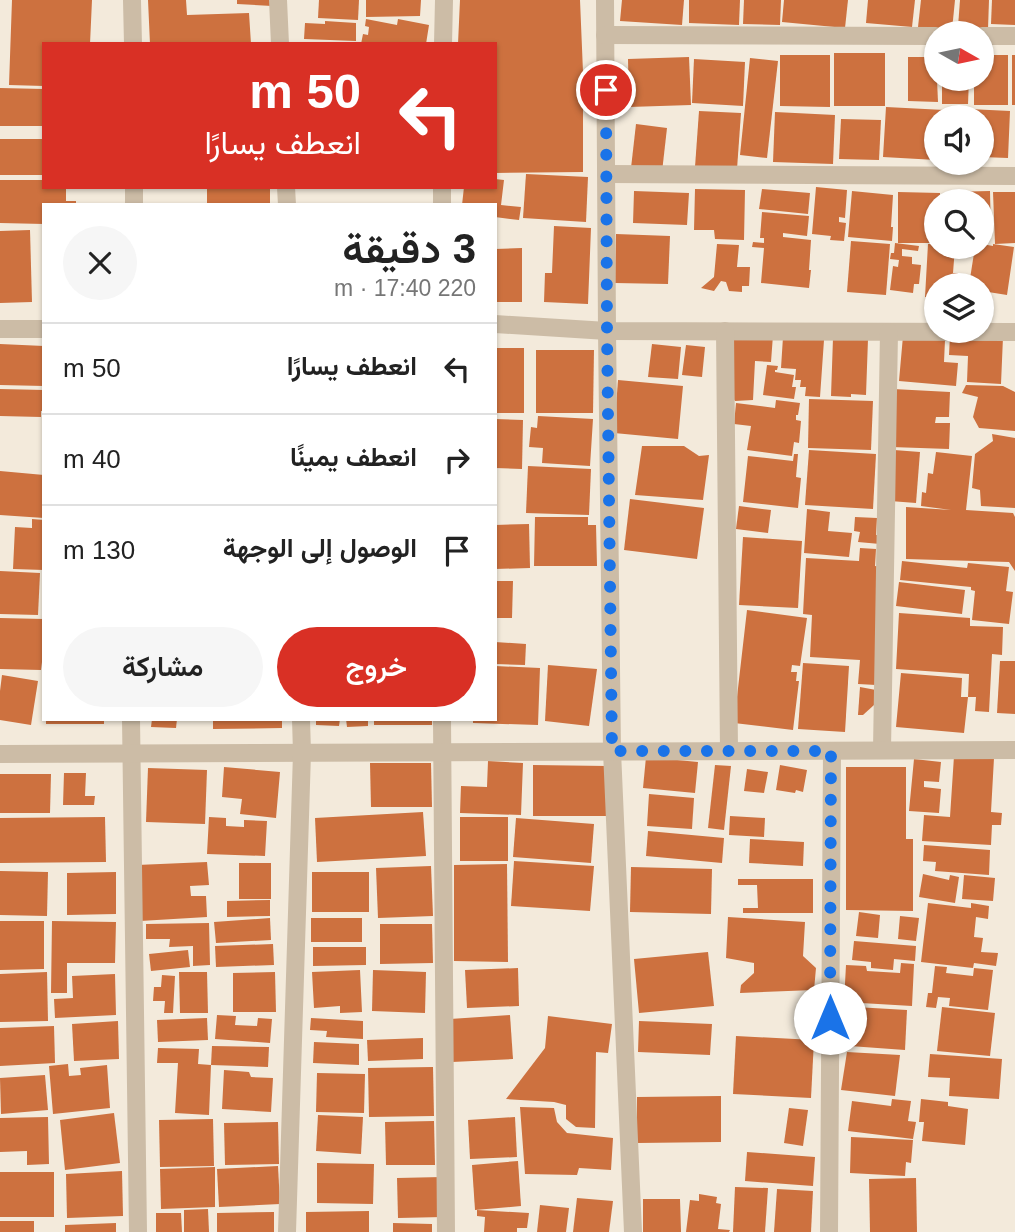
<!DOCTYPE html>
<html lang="ar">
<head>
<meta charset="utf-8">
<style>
	body { margin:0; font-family:Helvetica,Vazirmatn,sans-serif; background:#f6f6f6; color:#222; direction:rtl; height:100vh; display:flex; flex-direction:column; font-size:26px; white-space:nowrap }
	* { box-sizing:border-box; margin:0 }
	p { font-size:23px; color:#767676 }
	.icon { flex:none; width:38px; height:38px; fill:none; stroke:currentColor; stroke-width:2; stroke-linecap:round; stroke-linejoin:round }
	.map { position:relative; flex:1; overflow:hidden; direction:ltr }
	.panel { position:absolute; left:42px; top:203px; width:455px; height:518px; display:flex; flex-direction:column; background:#fff; border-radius:0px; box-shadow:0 2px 5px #0004; direction:rtl }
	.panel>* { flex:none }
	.top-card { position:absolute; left:42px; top:42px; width:455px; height:147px; border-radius:0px; box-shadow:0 2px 5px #0004; direction:rtl; background:#d93025; color:#fff; overflow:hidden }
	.needle { width:46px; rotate:99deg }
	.controls { position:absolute; left:924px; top:21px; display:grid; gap:14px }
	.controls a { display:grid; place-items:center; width:70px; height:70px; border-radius:50%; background:#fff; box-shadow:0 2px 5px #0004; font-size:35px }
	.pin { position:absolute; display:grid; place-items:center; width:60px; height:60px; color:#fff; margin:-30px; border:4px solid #fff; border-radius:50%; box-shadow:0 2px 7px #0007 }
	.me { position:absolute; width:77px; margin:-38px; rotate:0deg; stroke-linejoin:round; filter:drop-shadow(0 0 5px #0008) }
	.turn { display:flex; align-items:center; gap:24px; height:147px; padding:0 21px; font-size:32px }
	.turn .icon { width:91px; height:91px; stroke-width:2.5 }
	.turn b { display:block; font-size:49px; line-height:60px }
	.round { display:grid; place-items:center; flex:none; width:74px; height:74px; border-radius:37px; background:#f6f6f6 }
	.summary { display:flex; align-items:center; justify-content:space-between; height:119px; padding:0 21px }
	h1 { font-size:42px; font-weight:600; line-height:52px }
	.action { display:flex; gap:14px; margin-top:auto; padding:14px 21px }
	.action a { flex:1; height:80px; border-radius:42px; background:#d93025; color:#fff; font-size:28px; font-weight:600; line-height:80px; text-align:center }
	.action a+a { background:#f6f6f6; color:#222 }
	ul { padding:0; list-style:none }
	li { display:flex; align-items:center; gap:21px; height:91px; padding:0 21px; border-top:2px solid #e0e0e0 }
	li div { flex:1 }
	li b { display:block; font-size:26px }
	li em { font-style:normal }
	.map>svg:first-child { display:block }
	.building { fill:#cd713f }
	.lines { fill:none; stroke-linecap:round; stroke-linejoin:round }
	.street { stroke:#ccbca6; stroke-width:18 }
	.route { stroke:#1a73e8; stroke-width:12; stroke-dasharray:0 21.6 }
</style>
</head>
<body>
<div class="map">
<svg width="1015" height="1232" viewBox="0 0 1015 1232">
	<rect width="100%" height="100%" fill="#f3eadb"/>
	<g class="building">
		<polygon points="12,0 92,0 90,44 44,44 44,86 9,85"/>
		<polygon points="148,0 186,0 187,15 249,13 251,44 150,44"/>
		<polygon points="237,0 272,0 272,6 237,4"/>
		<polygon points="319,0 359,0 358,20 318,18"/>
		<polygon points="366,0 421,0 420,16 366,17"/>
		<polygon points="460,0 580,0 583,72 583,172 495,173 495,44 458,44"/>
		<polygon points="622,0 684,0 682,25 620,21"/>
		<polygon points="689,0 740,0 739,25 689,23"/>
		<polygon points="744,0 781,0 780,25 743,24"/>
		<polygon points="784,0 848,0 845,28 782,22"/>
		<polygon points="868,0 915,0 912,27 866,23"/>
		<polygon points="921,0 955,0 952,30 918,27"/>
		<polygon points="960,0 989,0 988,29 958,27"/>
		<polygon points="992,0 1015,0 1015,25 991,24"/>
		<polygon points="366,19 397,25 398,19 429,25 426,44 361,44 363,34 368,35 369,27 365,26"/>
		<polygon points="325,21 356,23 356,41 304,39 305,23 325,24"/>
		<rect x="834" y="53" width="51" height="53"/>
		<polygon points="780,55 830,55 830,107 780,106"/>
		<polygon points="982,55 1008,55 1008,105 974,105 974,79 982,79"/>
		<rect x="1012" y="55" width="3" height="50"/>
		<polygon points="689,57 691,105 629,107 628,59"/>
		<polygon points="908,57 936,57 938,102 908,101"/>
		<polygon points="750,58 778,61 767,158 740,155"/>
		<polygon points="694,59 745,62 743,106 692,103"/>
		<polygon points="942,79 969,79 968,104 942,104"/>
		<polygon points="0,88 44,89 44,126 0,126"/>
		<polygon points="886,107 964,111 964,117 936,117 936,160 883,157"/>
		<polygon points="969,109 1010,111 1008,158 982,157 982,117 969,117"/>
		<polygon points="699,111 741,113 737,169 695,167"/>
		<polygon points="775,112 835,115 833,164 773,162"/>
		<polygon points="841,119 881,120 879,160 839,159"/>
		<polygon points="636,124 667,128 662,172 631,168"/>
		<polygon points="0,139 43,139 42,175 0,175"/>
		<polygon points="526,174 588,177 586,222 523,218"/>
		<polygon points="495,179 504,180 501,205 521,207 519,220 495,217 495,205 462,205 464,187 495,187"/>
		<polygon points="0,180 44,180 44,187 66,187 66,201 76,201 76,205 44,205 44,224 0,223"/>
		<rect x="207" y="187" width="63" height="18"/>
		<polygon points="816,187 847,190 845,218 839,217 839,222 846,223 844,241 830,240 831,236 812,234"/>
		<polygon points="695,189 745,190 744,240 715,239 714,230 694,230"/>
		<polygon points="762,189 810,193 808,214 759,209"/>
		<polygon points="634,191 689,193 687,225 633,223"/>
		<polygon points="852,191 893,195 891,227 893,227 892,241 848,237"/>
		<polygon points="990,191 991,237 982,237 982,201 947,201 947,192"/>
		<polygon points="898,192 940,193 940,201 936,201 936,243 898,243"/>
		<polygon points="993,192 1015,192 1015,243 995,244"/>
		<polygon points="762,212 809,216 807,236 783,233 783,237 811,240 809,270 811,270 809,288 761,283 764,248 752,247 753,242 764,243 764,238 760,238"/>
		<polygon points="554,226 591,228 588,304 544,302 545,273 552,273"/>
		<polygon points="30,230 32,302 0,303 0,231"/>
		<polygon points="616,234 670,236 668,284 615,283"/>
		<polygon points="851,241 890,244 886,295 847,292"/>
		<polygon points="895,243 919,246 918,251 902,249 902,256 912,257 912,264 921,265 919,284 914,284 913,293 890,290 893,266 898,267 899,260 890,259 891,253 894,253"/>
		<polygon points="717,244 739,245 737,267 750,267 749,286 742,286 742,292 729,291 726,282 721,281 714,291 701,288 714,277"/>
		<polygon points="928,244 936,244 936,247 955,247 953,273 958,273 957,285 936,285 936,298 925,297"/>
		<polygon points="982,244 993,246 993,244 1014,247 1007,295 982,291 982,285 969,285 975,247 982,247"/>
		<polygon points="522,248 522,302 495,302 495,249"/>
		<polygon points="729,335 773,335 771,362 755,361 753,400 735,401 729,392"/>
		<polygon points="950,335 1003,337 1001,384 967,382 968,356 949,355"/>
		<polygon points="903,336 945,340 944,362 958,363 956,386 899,381"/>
		<polygon points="783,337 824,340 820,397 805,396 806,387 800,387 801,380 795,380 796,369 781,368"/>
		<polygon points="833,338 868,339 866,395 851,394 851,397 831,396"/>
		<polygon points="0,344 44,346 44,386 0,385"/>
		<polygon points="652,344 681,347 678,379 648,377"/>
		<polygon points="686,345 705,347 702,377 682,375"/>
		<rect x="495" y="348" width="29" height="65"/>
		<polygon points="536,350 594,350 593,413 536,413"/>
		<polygon points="767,365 778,366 777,370 775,370 775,372 794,375 792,387 796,387 794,399 763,395"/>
		<polygon points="618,380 683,386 678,439 614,433"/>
		<polygon points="966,385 1003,386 1015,392 1015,431 979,428 973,417 978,397 962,393"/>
		<polygon points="0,389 44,390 44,411 41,411 41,417 0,416"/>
		<polygon points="893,389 950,392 949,417 936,417 935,423 950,423 949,449 891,447"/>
		<polygon points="809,399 873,401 871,450 808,448"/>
		<polygon points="776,400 800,403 798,415 796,415 796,420 801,421 799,443 794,442 792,456 747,450 751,426 734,424 736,403 775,408"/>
		<polygon points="538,416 593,419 590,466 542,463 543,448 529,447 531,427 537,428"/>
		<polygon points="495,419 523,420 522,469 495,468"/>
		<polygon points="992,434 1015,438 1015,508 981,506 980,490 972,488 975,454 993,441"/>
		<polygon points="642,446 684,446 699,456 709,455 703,500 635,495"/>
		<polygon points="809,450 876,454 873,509 805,505"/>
		<polygon points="894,450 920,452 916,503 890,501"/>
		<polygon points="936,452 972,456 966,510 1013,513 1015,517 1015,571 1009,562 906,559 906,507 951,510 921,506 922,492 926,493 928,473 933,474"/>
		<polygon points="794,454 798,454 796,477 801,478 798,508 743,502 748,456 793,461"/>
		<polygon points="528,466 591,469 589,515 526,513"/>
		<polygon points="0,471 44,475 44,518 0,515"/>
		<polygon points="630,499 704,508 697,559 624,550"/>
		<polygon points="739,506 771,510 768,533 736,529"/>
		<polygon points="807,509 830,512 828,531 852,533 849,557 804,553"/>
		<polygon points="535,517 588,517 588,525 596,525 597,566 534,566"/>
		<polygon points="855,517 877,518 876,535 880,535 880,544 858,542 860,532 854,531"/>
		<polygon points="32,519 44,520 44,570 13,569 15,527 32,528"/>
		<polygon points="529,524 530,568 495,569 495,525"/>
		<polygon points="743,537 802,541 798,608 739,605"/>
		<polygon points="860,548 876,549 875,566 883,567 876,685 858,684 860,660 810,657 812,615 803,614 806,558 859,561"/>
		<polygon points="902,561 967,568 968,563 1009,567 1006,591 1013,592 1009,624 972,620 975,591 971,590 971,587 900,580"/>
		<polygon points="0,571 40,573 38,615 0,614"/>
		<polygon points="495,581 513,581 512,618 495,618"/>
		<polygon points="899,582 965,590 962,614 896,606"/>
		<polygon points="747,610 807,618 800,666 792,665 791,672 797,672 796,681 799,681 793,730 734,723"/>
		<polygon points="899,613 970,618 970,626 1003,627 1002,655 992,654 989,712 975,711 976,697 968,697 969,674 896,669"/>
		<polygon points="0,618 44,619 44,662 42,662 41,670 0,669"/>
		<polygon points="495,642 526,644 525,665 495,664"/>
		<polygon points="1000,661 1015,661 1015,714 997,713"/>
		<polygon points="803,663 849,666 845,732 798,729"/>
		<polygon points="548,665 597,669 589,726 545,721"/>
		<polygon points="495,666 540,668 538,725 473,723 473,719 495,719"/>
		<polygon points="901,673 962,678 961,697 968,697 964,733 896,727"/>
		<polygon points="2,675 38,681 31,725 0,720 0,691"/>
		<polygon points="860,687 876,690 874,705 863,715 858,715"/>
		<rect x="46" y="719" width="58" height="5"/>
		<polygon points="152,719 177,719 176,728 151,727"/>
		<polygon points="213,719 282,719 282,728 213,729"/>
		<polygon points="316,719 340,719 339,726 316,725"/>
		<polygon points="346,719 368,719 368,726 347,727"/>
		<rect x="374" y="719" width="58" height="6"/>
		<polygon points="954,756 994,758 991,812 1002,813 1001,825 992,825 991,845 922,841 924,815 950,817"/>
		<polygon points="646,757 698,762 695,793 643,788"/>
		<polygon points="914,759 941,762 939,782 924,781 924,787 941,789 939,813 909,811"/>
		<polygon points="488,761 523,763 521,815 460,813 461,786 487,787"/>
		<polygon points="370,763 431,763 432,807 371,807"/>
		<polygon points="533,765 607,766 606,816 533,816"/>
		<polygon points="715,765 731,766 724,830 708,828"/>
		<polygon points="780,765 807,770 803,792 796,790 795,793 776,790"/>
		<polygon points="224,767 280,772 276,818 240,814 242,799 222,797"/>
		<polygon points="846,767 906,767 906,839 913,839 913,911 846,910"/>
		<polygon points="148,768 207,770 205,824 146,822"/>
		<polygon points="747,769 768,772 764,793 744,791"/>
		<polygon points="64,773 86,773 85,796 95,796 94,805 63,805"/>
		<polygon points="0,774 51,774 50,813 0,813"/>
		<polygon points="649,794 694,798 692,829 647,826"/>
		<polygon points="423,812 426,856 317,862 315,818"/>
		<polygon points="730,816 765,818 764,837 729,835"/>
		<polygon points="105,817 106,862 0,863 0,818"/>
		<polygon points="209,817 226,818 226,826 244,827 244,820 267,821 265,856 207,854"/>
		<rect x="460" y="817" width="48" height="44"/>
		<polygon points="516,818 594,824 591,863 513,857"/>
		<polygon points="648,831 724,838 722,863 646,856"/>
		<polygon points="750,839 804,842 803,866 749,863"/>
		<polygon points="924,845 990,850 989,875 935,871 936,862 923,861"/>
		<polygon points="514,861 594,866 590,911 511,906"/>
		<polygon points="207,862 209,885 190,886 191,896 206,896 207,917 140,921 137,865"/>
		<rect x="239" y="863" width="32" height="36"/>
		<polygon points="507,864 508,962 454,961 454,865"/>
		<polygon points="431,866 433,916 378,918 376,868"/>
		<polygon points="631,867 712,869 711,914 630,912"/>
		<polygon points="0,871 48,872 47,916 0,915"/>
		<polygon points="116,872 116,914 67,915 67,873"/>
		<rect x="312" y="872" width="57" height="40"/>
		<polygon points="923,874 949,880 950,875 959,877 955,903 919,897"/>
		<polygon points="964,875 995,878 993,901 962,899"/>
		<polygon points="738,879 813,879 813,913 743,913 743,908 758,908 757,885 738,885"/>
		<polygon points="270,900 270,916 227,917 227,901"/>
		<polygon points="928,903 971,908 971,903 989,906 988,919 976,917 974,937 983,938 981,952 998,953 996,966 974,963 973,968 921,962"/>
		<polygon points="859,912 880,915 878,938 856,936"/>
		<polygon points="900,916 919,918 916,941 898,939"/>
		<polygon points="728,917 805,922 803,956 816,968 814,990 740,993 741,985 754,973 754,963 726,958"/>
		<polygon points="270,918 271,940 216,943 214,922"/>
		<rect x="311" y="918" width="51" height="24"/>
		<polygon points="0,921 44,921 44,969 0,970"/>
		<polygon points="52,921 116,922 115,963 67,963 67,993 51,993"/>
		<polygon points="209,923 210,965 193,966 193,946 169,947 170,939 146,939 146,924"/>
		<polygon points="380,924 432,924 433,963 380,964"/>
		<polygon points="854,941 916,946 915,961 894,959 893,970 871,968 871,962 852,960"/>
		<polygon points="273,944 274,965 216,967 215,946"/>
		<polygon points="313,947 366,947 366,965 313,966"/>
		<polygon points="188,950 190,967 151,971 149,954"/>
		<polygon points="708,952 714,1006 639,1013 634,959"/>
		<polygon points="901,963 914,964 912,1006 844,1002 846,965 866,966 867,971 900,973"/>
		<polygon points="935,966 947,967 946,973 973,976 974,968 993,970 988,1010 949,1006 950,998 938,997 936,1008 926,1007 928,993 932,993"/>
		<polygon points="518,968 519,1006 467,1008 465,970"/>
		<polygon points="360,970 362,1012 340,1013 340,1006 314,1008 312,972"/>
		<polygon points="373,970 426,972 425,1013 372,1011"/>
		<polygon points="47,972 48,1021 0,1022 0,974"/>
		<polygon points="179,972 207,972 208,1013 180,1013"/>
		<polygon points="275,972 276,1012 233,1012 233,973"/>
		<polygon points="115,974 116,1015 55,1018 54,999 73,998 72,976"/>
		<polygon points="162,975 175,976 173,1013 164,1013 165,1001 153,1001 154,987 161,987"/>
		<polygon points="838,1006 907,1010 905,1050 836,1045"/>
		<polygon points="942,1007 995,1013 990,1056 937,1051"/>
		<polygon points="217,1015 236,1016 235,1025 257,1026 258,1018 272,1019 270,1043 215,1039"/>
		<polygon points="510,1015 513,1059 452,1062 450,1019"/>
		<polygon points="548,1016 612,1024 608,1053 596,1052 595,1128 576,1127 566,1119 566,1105 554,1102 506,1099 545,1048"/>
		<polygon points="207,1018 208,1040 158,1042 157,1020"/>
		<polygon points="311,1018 363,1021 363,1039 326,1037 327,1031 310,1030"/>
		<polygon points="118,1021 119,1059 74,1061 72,1024"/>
		<polygon points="639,1021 712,1024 710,1055 638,1052"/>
		<polygon points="54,1026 55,1063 0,1066 0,1028"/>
		<polygon points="736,1036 814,1040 811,1098 733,1094"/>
		<polygon points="423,1038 423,1059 368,1061 367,1040"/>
		<polygon points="314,1042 359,1044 359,1065 313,1063"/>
		<polygon points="212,1046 269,1047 268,1067 211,1065"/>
		<polygon points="158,1048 199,1049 198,1064 211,1065 209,1115 175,1113 178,1063 157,1063"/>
		<polygon points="847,1052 900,1055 895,1096 841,1090"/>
		<polygon points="930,1054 1002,1059 999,1099 949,1096 950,1078 928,1077"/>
		<polygon points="68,1064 69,1076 81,1075 80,1068 107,1065 110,1108 53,1114 49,1066"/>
		<polygon points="433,1067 434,1116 369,1117 368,1068"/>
		<polygon points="224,1070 249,1072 251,1077 273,1078 271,1112 222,1109"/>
		<polygon points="317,1073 365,1074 364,1113 316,1112"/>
		<polygon points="45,1075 48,1110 1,1114 0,1078"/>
		<polygon points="721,1096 721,1142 637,1143 637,1097"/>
		<polygon points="892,1099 911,1101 908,1121 916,1122 913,1139 848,1131 852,1101 891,1106"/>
		<polygon points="921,1099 948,1102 948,1106 968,1109 965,1145 922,1141 924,1122 919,1122"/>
		<polygon points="520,1107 554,1108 557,1122 567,1133 613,1138 611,1170 579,1168 577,1175 525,1174"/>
		<polygon points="789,1108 808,1110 803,1146 784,1143"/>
		<polygon points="114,1113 120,1163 65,1170 60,1120"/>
		<polygon points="318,1115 363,1117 361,1154 316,1151"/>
		<polygon points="48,1117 49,1164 27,1165 27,1151 0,1152 0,1118"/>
		<polygon points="515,1117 517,1157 470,1159 468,1120"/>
		<polygon points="213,1119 214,1166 160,1167 159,1120"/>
		<polygon points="434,1121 435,1165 386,1165 385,1122"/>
		<polygon points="278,1122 279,1164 225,1165 224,1123"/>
		<polygon points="851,1137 913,1140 911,1163 906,1162 905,1176 850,1173"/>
		<polygon points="747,1152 815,1157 813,1186 745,1181"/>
		<polygon points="518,1161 521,1206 475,1210 472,1165"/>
		<polygon points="317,1163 374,1164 373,1204 317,1203"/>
		<polygon points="278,1166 280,1204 219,1207 217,1169"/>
		<polygon points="215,1167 215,1207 161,1209 160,1169"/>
		<polygon points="122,1171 123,1216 67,1218 66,1174"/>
		<rect x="0" y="1172" width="54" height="45"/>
		<polygon points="442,1177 443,1217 398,1218 397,1178"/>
		<polygon points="916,1178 917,1232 870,1232 869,1179"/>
		<polygon points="735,1187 768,1188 765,1232 733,1232"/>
		<polygon points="777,1189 813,1191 811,1232 774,1232"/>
		<polygon points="699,1194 717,1197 716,1203 721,1204 718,1229 730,1230 729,1232 686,1232 690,1200 699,1201"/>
		<polygon points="577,1198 613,1201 609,1232 573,1232"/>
		<polygon points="643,1199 680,1199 681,1232 643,1232"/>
		<polygon points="540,1205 569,1208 566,1232 537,1232"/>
		<polygon points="208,1209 209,1232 184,1232 184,1210"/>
		<polygon points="477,1210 529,1213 527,1228 517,1228 517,1232 484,1232 485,1217 477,1216"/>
		<polygon points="369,1211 369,1232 306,1232 306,1212"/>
		<polygon points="274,1212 274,1232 217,1232 217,1213"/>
		<polygon points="156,1213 181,1213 182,1232 156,1232"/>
		<rect x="0" y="1221" width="34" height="11"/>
		<polygon points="116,1223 116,1232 65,1232 65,1225"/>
		<polygon points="393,1223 432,1224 432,1232 393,1232"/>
	</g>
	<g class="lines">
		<g class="street">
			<polyline points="132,0 133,44"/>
			<polyline points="278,0 280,44"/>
			<polyline points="605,0 607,331 612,751 633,1232"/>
			<polyline points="605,35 936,36"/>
			<polyline points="982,36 1015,36"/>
			<polyline points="443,44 444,0"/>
			<polyline points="606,174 1015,176"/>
			<polyline points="134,187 134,205"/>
			<polyline points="286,187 287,205"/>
			<polyline points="442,205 442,187"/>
			<polyline points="495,324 607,331 1015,332"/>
			<polyline points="0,329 44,329"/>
			<polyline points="725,331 729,751"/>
			<polyline points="131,719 138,1232"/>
			<polyline points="442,719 446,1232"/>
			<polyline points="882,750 889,332"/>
			<polyline points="0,754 1015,750"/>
			<polyline points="287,1232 302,753 301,719"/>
			<polyline points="829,1232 832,751"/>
		</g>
	</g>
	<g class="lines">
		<polyline class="route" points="606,90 607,331 612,751 831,751 830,1018"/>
	</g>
</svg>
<div class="controls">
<a><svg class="needle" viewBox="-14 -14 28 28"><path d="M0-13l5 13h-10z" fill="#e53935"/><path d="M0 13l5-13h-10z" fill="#767676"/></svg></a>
<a><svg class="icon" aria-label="sound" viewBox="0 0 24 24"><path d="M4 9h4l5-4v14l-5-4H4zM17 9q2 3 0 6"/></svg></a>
<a><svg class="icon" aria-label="search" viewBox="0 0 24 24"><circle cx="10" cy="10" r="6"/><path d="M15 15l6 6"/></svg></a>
<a><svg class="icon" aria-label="layers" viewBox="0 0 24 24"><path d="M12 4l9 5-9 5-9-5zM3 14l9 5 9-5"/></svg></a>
</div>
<div class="pin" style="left:606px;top:90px;background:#d93025"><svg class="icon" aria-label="arrive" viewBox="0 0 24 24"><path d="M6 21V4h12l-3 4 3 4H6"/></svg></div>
<svg class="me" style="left:830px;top:1018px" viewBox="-20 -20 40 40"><circle r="19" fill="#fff"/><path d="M0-13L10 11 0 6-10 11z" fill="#1a73e8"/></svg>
<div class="top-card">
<div class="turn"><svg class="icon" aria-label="left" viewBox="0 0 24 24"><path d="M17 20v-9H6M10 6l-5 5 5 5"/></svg><div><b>50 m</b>انعطف يسارًا</div></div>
</div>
<section class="panel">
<div class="summary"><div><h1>3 دقيقة</h1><p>220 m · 17:40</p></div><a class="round"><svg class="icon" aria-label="close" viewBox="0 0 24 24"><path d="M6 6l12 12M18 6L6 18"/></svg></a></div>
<ul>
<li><svg class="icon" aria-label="left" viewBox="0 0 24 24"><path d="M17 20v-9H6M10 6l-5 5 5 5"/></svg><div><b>انعطف يسارًا</b></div><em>50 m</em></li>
<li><svg class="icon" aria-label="right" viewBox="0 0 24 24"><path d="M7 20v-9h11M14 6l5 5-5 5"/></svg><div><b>انعطف يمينًا</b></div><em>40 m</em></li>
<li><svg class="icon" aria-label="arrive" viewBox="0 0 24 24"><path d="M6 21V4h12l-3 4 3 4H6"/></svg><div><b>الوصول إلى الوجهة</b></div><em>130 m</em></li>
</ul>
<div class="action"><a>خروج</a><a>مشاركة</a></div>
</section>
</div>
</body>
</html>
